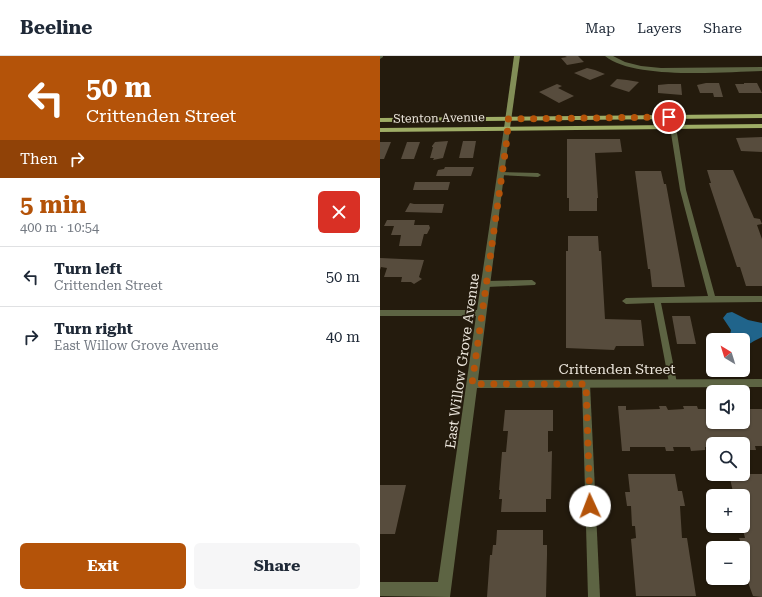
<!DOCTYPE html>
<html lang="en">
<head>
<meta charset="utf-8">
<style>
	body { margin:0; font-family:"Roboto Serif",serif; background:#f6f6f7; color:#1f2937; height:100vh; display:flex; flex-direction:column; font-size:15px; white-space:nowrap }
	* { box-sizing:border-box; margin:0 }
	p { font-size:13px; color:#747a83 }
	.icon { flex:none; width:22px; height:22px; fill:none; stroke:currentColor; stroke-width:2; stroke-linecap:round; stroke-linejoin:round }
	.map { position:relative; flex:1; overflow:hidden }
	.panel { display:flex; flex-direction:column; background:#fff; width:380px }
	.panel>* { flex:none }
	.guide { background:#b45309; color:#fff; overflow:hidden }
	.needle { width:26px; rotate:322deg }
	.fabs { position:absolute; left:326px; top:277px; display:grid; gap:8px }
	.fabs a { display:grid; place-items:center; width:44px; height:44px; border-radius:6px; background:#fff; box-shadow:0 1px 3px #0004; font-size:20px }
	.pin { position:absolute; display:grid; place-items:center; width:34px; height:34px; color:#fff; margin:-17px; border:2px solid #fff; border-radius:50%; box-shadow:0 1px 4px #0007 }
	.me { position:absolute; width:44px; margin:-22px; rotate:358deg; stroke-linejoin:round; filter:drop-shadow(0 0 3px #0008) }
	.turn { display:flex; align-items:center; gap:14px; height:84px; padding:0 20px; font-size:18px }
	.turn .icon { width:52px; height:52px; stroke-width:2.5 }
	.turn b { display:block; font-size:28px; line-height:34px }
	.then { display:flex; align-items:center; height:38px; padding:0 20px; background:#0003; gap:8px; font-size:15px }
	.round { display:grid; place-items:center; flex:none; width:42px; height:42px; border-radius:6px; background:#f6f6f7 }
	.overview { display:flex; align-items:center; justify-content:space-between; height:68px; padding:0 20px }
	h1 { font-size:24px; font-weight:700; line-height:30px; color:#b45309 }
	.action { display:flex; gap:8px; margin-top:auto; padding:8px 20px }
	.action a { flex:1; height:46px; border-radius:6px; background:#b45309; color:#fff; font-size:16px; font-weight:700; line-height:46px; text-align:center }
	.action a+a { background:#f6f6f7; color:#1f2937 }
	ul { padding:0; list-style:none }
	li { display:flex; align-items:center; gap:12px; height:60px; padding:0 20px; border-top:1px solid #e0e1e3 }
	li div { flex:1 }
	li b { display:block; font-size:15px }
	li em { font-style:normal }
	header { display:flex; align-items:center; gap:24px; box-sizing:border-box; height:56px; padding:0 20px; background:#fff; border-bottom:1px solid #e0e1e3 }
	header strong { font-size:19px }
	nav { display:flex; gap:22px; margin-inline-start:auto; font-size:14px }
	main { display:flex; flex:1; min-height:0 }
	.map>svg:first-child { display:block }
	.water { fill:#20648b }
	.building { fill:#574c3d }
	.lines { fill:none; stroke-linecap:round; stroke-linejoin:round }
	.lane { fill:#5d6443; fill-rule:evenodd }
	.street { fill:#5d6443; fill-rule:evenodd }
	.secondary { fill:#828e57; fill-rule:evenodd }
	.primary { fill:#9fad66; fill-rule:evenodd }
	.route { stroke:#b45309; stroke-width:7; stroke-dasharray:0 12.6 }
	.labels { text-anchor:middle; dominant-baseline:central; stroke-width:3.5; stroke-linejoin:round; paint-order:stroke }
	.far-street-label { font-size:12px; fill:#ebe5db; stroke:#241b0d }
	.street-label { font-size:14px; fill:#ebe5db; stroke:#241b0d }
</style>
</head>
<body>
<header>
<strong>Beeline</strong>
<nav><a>Map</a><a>Layers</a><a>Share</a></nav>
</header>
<main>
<section class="panel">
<div class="guide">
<div class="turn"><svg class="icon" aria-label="left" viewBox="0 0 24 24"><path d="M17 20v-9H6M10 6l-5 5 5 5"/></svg><div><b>50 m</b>Crittenden Street</div></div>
<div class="then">Then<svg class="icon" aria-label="right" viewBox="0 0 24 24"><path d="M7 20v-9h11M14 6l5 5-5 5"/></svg></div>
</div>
<div class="overview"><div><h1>5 min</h1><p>400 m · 10:54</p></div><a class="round" style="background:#d93025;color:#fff"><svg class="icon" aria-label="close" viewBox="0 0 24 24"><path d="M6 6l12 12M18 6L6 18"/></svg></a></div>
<ul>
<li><svg class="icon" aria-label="left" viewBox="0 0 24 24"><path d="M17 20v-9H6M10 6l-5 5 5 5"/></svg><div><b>Turn left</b><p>Crittenden Street</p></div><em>50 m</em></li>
<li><svg class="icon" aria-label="right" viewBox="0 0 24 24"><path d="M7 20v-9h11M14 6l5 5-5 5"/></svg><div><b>Turn right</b><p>East Willow Grove Avenue</p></div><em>40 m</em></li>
</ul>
<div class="action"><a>Exit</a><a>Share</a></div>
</section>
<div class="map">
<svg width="382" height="541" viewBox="0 0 382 541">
	<rect width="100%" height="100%" fill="#241b0d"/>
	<polygon class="water" points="352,256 368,264 382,267 382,281 374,285 363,292 363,284 349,284 351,274 343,262 347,257"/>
	<g class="building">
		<polygon points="185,0 198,0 204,6 187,9 181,2 187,1"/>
		<polygon points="207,12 215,14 225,18 210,24 194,17"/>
		<polygon points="237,23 247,24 259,26 249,36 230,30"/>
		<polygon points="326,27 339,27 343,41 334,41 333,37 320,37 317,29"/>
		<polygon points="364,27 377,27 382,37 359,37 355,28 364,28"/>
		<polygon points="177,28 182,30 178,32 194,40 179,47 159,36"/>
		<polygon points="288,28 301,28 302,39 278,37 278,29"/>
		<polygon points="382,81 382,96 361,95 356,82"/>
		<polygon points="187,83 240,83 242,96 215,97 218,142 217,142 217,155 189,155 189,142 187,142"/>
		<polygon points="68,85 63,102 53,104 54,102 50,102 53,91 52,91 52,90 55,86"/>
		<polygon points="83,85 96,85 93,102 79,102"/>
		<polygon points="0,86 11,86 4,103 0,103"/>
		<polygon points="27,86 40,86 34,103 21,103"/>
		<polygon points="65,111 94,111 91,120 56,120 58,114 64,113"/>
		<polygon points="327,114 353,114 374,162 380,163 382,168 377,169 382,183 382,230 366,230 360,211 357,211 329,127 331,127"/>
		<polygon points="255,115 281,115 284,128 286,128 305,231 272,231 270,213 268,213"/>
		<polygon points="35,126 70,126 68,134 33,134"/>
		<polygon points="30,147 34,148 64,148 62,157 25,156"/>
		<polygon points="7,164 35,164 34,169 49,169 50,172 47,178 44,178 41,190 19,190 21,179 11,179 14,170 4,170"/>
		<polygon points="188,180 218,180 219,195 221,195 225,263 261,264 264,290 236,290 234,294 186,292 186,195 188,195"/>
		<polygon points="0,202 44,204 39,221 42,223 34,228 31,226 21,226 22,221 4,221 7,212 1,211 0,214"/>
		<polygon points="292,260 310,260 316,288 297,288"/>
		<polygon points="238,350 246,350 246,354 280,353 279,350 286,350 288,354 304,353 303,350 317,350 318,353 333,353 333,366 363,366 363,350 365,353 382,353 382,390 375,390 376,394 363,394 363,388 333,388 333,391 325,391 325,394 311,395 310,391 293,391 294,395 286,395 285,391 250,391 250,395 242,395"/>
		<polygon points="125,354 173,354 173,375 168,375 168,396 172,395 171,443 166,443 166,456 121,456 122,443 119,443 120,434 119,434 122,396 126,396 128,375 123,375"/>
		<polygon points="248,418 295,418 298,435 302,435 305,450 300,450 302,482 307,482 316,540 256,540 251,483 256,482 255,470 252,470 251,450 247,450 245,436 250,436"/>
		<polygon points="349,418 382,418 382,541 373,540 369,529 363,492 359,482 365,482 362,470 363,440 349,440 348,436 353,436"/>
		<polygon points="0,429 26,429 15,478 0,478"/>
		<polygon points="117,474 163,474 163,489 167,489 167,499 166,541 107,541 110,499 112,499 113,489 116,489"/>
	</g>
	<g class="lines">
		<g class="lane">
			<polygon points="293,69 296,71 297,77 306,134 335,240 382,240 382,246 281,247 297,327 296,329 293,330 290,329 289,327 274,247 246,248 242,245 246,242 328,240 300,134 290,71"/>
			<polygon points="121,116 158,117 161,119 158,121 119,119 118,118"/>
			<polygon points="152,224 156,227 155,229 107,231 103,228 107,225"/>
			<polygon points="206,325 209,326 210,328 220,541 208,541 202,328 203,326"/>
		</g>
		<g class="street">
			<polygon points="0,0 3,0 3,1 0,3"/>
			<path d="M225,0H233L245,6L261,10L281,12L382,11V15C344,16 254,24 225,0Z"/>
			<polygon points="127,70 130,72 98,324 382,323 382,331 97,332 70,541 0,540 0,526 58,526 96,260 0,260 0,254 97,254 124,72"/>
		</g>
		<polygon class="secondary" points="134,0 140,0 130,72 127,74 124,72"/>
		<g class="primary">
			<polygon points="382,58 382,62 0,66 0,62"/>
			<polygon points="382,68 382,72 0,76 0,72"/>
		</g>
	</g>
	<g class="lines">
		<polyline class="route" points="210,450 206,328 92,328 127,83 128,63 289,61"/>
	</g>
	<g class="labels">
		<g class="far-street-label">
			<text transform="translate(59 62) rotate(-1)">Stenton Avenue</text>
		</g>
		<g class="street-label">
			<text transform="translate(82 305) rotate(-82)">East Willow Grove Avenue</text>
			<text x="237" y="313">Crittenden Street</text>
		</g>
	</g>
</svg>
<div class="fabs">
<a><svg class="needle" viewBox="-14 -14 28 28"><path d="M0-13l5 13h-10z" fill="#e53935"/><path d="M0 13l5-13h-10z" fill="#747a83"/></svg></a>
<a><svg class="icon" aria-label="sound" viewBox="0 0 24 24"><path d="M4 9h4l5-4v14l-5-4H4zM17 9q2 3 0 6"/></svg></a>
<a><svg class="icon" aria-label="search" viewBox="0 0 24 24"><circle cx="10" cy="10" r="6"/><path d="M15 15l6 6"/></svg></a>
<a>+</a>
<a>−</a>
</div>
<div class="pin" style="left:289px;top:61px;background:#d93025"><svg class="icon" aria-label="arrive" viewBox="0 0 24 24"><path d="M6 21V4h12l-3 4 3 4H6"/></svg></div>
<svg class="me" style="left:210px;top:450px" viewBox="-20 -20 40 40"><circle r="19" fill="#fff"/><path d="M0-13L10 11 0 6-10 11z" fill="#b45309"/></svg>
</div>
</main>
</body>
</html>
